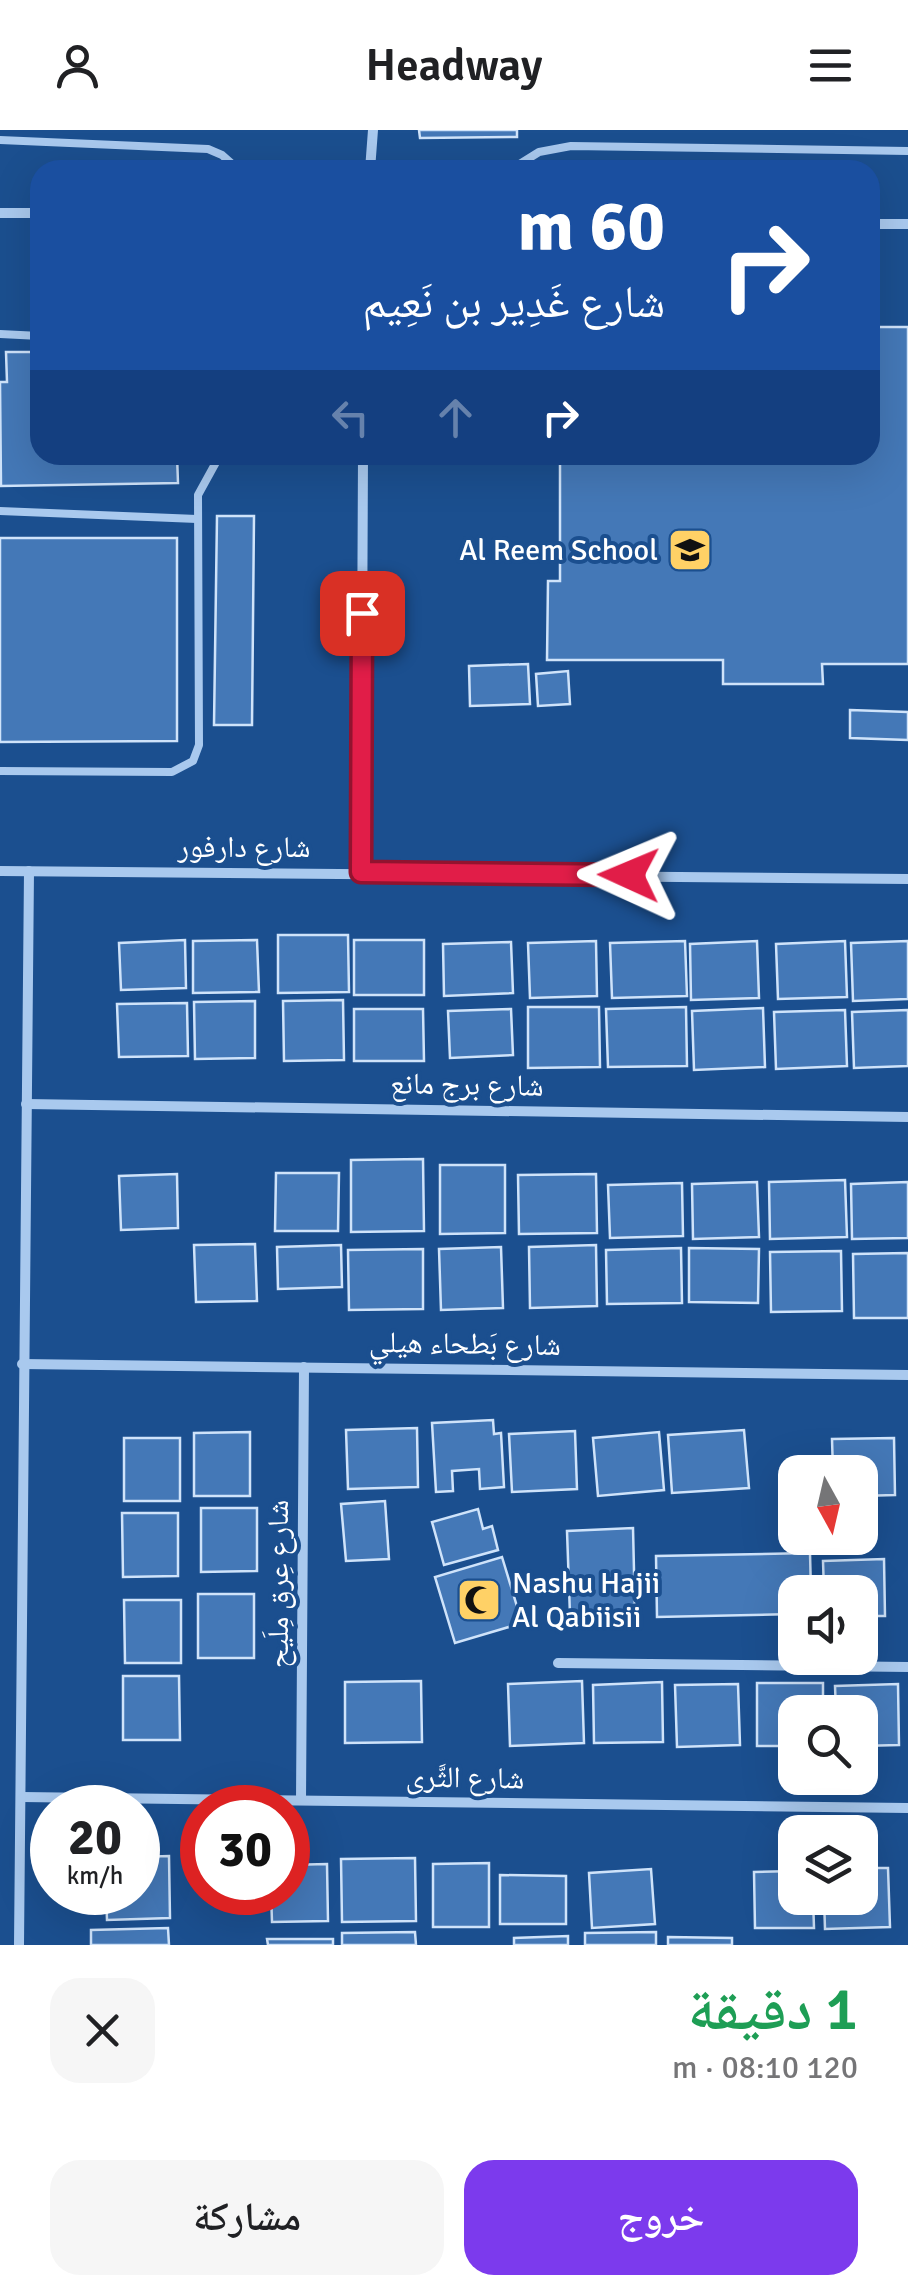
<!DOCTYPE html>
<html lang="ar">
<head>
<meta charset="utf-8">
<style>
	body { margin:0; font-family:Signika,"Noto Naskh Arabic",sans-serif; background:#f6f6f6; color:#202124; direction:rtl; height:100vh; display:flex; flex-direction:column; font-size:38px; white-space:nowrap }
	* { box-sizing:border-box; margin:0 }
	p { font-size:32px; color:#757577 }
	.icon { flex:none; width:55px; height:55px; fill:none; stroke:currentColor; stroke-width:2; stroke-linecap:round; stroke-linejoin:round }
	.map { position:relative; height:1815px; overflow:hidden; direction:ltr }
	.sheet { display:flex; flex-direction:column; background:#fff; flex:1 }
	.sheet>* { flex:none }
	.hud { position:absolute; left:30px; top:30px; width:850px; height:305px; border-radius:30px; box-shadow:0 10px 40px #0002; direction:rtl; background:#1a4fa0; color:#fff; overflow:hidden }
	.needle { width:65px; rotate:172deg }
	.controls { position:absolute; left:778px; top:1325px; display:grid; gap:20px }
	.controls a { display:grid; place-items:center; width:100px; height:100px; border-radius:20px; background:#fff; box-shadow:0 10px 40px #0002; font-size:50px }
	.speed { position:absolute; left:30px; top:1655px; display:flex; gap:20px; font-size:50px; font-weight:700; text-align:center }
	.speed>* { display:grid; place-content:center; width:130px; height:130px; border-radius:50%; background:#fff; box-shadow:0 10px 40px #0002; line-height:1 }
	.speed small { font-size:25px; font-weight:400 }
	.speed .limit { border:15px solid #d22; background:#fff; color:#111 }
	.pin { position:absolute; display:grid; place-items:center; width:85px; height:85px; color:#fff; margin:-42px; border-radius:20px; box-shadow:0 5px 15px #0006 }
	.me { position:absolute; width:110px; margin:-55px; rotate:271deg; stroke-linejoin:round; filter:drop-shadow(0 0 8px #0008) }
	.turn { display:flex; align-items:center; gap:35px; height:210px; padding:0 50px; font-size:45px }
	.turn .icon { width:130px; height:130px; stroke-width:2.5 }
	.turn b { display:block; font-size:70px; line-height:85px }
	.lanes { display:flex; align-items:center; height:95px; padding:0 50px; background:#0003; justify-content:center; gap:50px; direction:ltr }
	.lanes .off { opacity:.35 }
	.round { display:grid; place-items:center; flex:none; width:105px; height:105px; border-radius:30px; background:#f6f6f6 }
	.head { display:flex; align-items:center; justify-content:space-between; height:170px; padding:0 50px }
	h1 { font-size:60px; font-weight:600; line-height:75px; color:#1e9e55 }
	.button { display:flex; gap:20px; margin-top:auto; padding:20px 50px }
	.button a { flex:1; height:115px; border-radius:30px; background:#7c3aed; color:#fff; font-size:40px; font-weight:600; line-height:115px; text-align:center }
	.button a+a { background:#f6f6f6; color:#202124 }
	header { display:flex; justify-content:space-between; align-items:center; height:130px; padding:0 50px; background:#fff; font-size:45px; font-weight:600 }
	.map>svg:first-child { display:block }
	.building { fill:#4478b7; stroke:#cfe3fa; stroke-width:2.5 }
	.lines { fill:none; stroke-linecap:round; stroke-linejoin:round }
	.service { stroke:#a9c9ee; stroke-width:8 }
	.minor { stroke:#a9c9ee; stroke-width:10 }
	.route-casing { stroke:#92132f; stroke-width:25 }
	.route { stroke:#e11d48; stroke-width:18 }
	.labels { text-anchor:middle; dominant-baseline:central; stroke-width:8; stroke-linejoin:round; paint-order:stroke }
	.poi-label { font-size:30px; fill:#fff; stroke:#1b4f8f; text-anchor:end }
	.street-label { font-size:30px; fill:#fff; stroke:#1b4f8f }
</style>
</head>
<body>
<header><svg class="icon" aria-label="menu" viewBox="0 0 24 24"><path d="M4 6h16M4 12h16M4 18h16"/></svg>Headway<svg class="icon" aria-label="person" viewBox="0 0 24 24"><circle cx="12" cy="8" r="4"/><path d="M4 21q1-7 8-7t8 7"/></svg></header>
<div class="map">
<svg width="908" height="1815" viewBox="0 0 908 1815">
	<rect width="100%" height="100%" fill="#1b4f8f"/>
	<g class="building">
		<polygon points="419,0 517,0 517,7 420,8"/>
		<polygon points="870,197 908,197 908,534 822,534 823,554 723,554 723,530 547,530 548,451 560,451 560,325 870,325"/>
		<polygon points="6,222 40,222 40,325 177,325 178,353 1,356 0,252 7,252"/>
		<polygon points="217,386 254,386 252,595 214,595"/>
		<polygon points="0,408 177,408 177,611 0,612"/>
		<polygon points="528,534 530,574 470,576 469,536"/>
		<polygon points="568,541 570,574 538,576 536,544"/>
		<polygon points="850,580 908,582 908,610 850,608"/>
		<polygon points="278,805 348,805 349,862 278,863"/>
		<polygon points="185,810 186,858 121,860 119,813"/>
		<polygon points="257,810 259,862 193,863 193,811"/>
		<rect x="354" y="810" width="70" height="55"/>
		<polygon points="596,811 597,866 530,868 528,813"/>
		<polygon points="685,811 687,866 612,868 610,813"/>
		<polygon points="757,811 759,868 691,870 690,814"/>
		<polygon points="845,811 847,867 778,869 776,814"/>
		<polygon points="908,811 908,869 853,871 851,813"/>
		<polygon points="511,812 513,863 444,866 443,814"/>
		<polygon points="343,870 344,930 284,931 283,871"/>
		<polygon points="255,871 255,928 195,929 194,872"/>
		<polygon points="187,873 188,926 119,927 117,874"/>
		<polygon points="528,877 599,877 600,937 528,938"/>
		<polygon points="686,877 687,936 608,937 606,879"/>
		<polygon points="763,878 765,937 694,940 692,881"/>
		<polygon points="354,879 423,879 424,931 354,931"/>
		<polygon points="511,879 513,925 450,928 448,881"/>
		<polygon points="845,880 847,936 776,939 774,882"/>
		<polygon points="908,880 908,936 854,938 852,882"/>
		<polygon points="423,1029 424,1101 351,1102 351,1030"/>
		<polygon points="440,1035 505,1035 505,1103 440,1104"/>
		<polygon points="276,1043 339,1043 338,1101 275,1101"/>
		<polygon points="177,1044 178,1098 121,1100 119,1046"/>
		<polygon points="596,1044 597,1103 519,1104 518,1045"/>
		<polygon points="845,1050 847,1107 770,1109 769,1052"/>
		<polygon points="757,1052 759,1107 693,1109 692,1054"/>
		<polygon points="908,1052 908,1108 852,1109 851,1054"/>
		<polygon points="682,1053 683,1106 610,1108 608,1055"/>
		<polygon points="255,1114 257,1171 196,1172 194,1115"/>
		<polygon points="341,1115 342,1157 278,1159 277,1117"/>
		<polygon points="596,1115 597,1176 530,1178 529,1117"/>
		<polygon points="501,1117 503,1178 441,1180 439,1119"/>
		<polygon points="681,1118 682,1173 607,1174 606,1120"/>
		<polygon points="689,1118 759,1119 758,1173 689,1172"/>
		<polygon points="423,1119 423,1179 349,1180 348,1120"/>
		<polygon points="841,1121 842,1181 771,1182 770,1122"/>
		<polygon points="908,1123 908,1188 854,1188 853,1124"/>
		<polygon points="493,1290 494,1304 501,1303 504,1357 480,1359 479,1339 452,1341 453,1361 436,1362 432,1293"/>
		<polygon points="417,1298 418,1357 348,1359 346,1300"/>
		<polygon points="744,1300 749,1358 672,1363 668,1305"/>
		<polygon points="575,1301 577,1359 512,1362 509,1304"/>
		<polygon points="250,1302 250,1366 194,1366 194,1303"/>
		<polygon points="659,1302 664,1360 598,1366 593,1308"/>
		<rect x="124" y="1308" width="56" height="63"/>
		<polygon points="894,1308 895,1365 860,1366 860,1342 833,1342 832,1309"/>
		<polygon points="385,1371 389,1429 346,1431 341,1374"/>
		<polygon points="201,1378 257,1378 257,1441 201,1442"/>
		<polygon points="478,1379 483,1399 492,1396 498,1420 444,1435 432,1392"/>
		<polygon points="122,1383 178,1383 178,1446 123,1447"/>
		<polygon points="633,1398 635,1483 570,1485 567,1401"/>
		<polygon points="810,1423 811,1462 795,1462 795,1484 657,1487 656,1426"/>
		<polygon points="502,1427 522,1493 455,1513 435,1447"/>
		<polygon points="884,1429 885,1486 860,1486 860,1462 824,1462 823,1431"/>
		<rect x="198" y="1464" width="56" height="64"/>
		<polygon points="124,1470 181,1470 181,1533 125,1533"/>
		<polygon points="123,1546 179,1546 180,1610 123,1610"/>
		<polygon points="421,1551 422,1612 345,1613 345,1552"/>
		<polygon points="582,1551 584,1613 510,1616 508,1554"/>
		<polygon points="662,1552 663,1612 594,1613 593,1555"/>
		<polygon points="757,1553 823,1553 823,1582 795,1582 795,1616 757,1616"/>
		<polygon points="738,1554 740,1615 677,1617 675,1555"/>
		<polygon points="898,1554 899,1615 860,1616 860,1582 836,1582 835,1556"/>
		<polygon points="169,1726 170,1788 107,1790 106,1762 138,1762 138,1727"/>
		<polygon points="415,1728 416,1791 342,1792 341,1729"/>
		<polygon points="489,1733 489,1797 433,1797 433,1734"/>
		<polygon points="327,1734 328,1791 272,1792 271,1762 288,1762 288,1735"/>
		<polygon points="860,1738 888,1738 890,1797 825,1799 824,1768 860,1768"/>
		<polygon points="651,1739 655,1794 592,1798 589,1743"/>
		<polygon points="795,1741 795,1768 813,1768 814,1798 755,1798 754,1742"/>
		<polygon points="500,1745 566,1746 566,1794 500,1794"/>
		<polygon points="168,1798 169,1815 91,1815 91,1800"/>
		<polygon points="415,1802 416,1815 342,1815 342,1803"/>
		<polygon points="656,1802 656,1815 585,1815 585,1803"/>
		<polygon points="568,1806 568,1815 514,1815 514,1808"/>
		<polygon points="668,1807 732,1808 732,1815 668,1815"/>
		<polygon points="267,1809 333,1809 333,1815 268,1815"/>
	</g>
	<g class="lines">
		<g class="service">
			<polyline points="0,10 208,19 222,25 239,40"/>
			<polyline points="510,40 539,22 571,16 908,21"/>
			<polyline points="0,204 40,206"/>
			<polyline points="0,381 197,389"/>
			<polyline points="0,641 172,642 193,631 199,615 198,365 220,325"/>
		</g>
		<g class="minor">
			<polyline points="370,40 373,0"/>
			<polyline points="0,83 40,83"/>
			<polyline points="870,94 908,94"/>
			<polyline points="0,741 908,749"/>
			<polyline points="361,743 363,325"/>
			<polyline points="26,974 908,987"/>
			<polyline points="22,1234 908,1245"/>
			<polyline points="558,1533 908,1537"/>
			<polyline points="22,1667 908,1678"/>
			<polyline points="301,1670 304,1237"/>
			<polyline points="19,1815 29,741"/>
		</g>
	</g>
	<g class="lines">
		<defs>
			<polyline id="route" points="362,483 361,742 629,745"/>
		</defs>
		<use href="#route" class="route-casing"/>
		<use href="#route" class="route"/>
	</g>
	<defs>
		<symbol id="school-square" viewBox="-11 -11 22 22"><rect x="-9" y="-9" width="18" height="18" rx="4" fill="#ffd166" stroke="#1b4f8f"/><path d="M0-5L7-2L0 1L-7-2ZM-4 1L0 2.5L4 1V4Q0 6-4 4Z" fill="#111"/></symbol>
		<symbol id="mosque-square" viewBox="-11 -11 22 22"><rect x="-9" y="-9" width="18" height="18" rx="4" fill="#ffd166" stroke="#1b4f8f"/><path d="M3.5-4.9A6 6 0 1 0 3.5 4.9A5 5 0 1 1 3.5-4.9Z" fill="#111"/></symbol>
	</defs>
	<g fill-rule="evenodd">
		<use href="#school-square" x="665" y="395" width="50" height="50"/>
		<use href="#mosque-square" x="454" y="1445" width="50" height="50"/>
	</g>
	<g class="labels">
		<g class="poi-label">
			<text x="658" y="420">Al Reem School</text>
			<text x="512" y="1453" text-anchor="start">Nashu Hajii<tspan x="512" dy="34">Al Qabiisii</tspan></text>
		</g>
		<g class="street-label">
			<text x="244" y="717">شارع دارفور</text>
			<text transform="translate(467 955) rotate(1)">شارع برج مانع</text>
			<text transform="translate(465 1214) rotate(1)">شارع بَطحاء هيلي</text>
			<text transform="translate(278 1454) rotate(-90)">شارع عِرق مِلَيح</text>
			<text transform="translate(465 1648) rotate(1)">شارع الثَّرى</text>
		</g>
	</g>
</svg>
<div class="controls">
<a><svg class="needle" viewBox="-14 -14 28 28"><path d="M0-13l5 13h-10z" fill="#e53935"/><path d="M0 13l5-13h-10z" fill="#757577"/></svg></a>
<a><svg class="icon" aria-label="sound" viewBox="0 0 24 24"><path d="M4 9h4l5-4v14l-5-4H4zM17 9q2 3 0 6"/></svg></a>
<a><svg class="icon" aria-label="search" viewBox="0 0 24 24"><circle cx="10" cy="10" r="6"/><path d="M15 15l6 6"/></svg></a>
<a><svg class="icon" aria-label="layers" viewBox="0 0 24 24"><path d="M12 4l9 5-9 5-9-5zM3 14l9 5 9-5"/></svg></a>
</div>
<div class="speed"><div>20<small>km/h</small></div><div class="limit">30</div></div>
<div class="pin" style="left:362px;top:483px;background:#d93025"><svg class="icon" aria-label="arrive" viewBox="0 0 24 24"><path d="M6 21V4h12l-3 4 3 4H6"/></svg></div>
<svg class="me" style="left:629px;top:745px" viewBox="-20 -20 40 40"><path d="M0-17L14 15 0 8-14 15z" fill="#e11d48" stroke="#fff" stroke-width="4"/></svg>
<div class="hud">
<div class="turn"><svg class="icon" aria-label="right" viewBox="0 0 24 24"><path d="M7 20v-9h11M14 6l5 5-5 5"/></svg><div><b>60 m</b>شارع غَدِير بن نَعِيم</div></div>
<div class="lanes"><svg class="icon off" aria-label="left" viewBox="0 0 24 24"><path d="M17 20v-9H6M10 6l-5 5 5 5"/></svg><svg class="icon off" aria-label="ahead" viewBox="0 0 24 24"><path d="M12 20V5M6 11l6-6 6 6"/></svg><svg class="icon" aria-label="right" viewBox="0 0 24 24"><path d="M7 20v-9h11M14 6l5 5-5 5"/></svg></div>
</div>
</div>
<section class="sheet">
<div class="head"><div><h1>1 دقيقة</h1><p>120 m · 08:10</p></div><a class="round"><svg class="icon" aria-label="close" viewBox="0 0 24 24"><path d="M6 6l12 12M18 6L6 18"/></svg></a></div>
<div class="button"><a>خروج</a><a>مشاركة</a></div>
</section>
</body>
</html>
